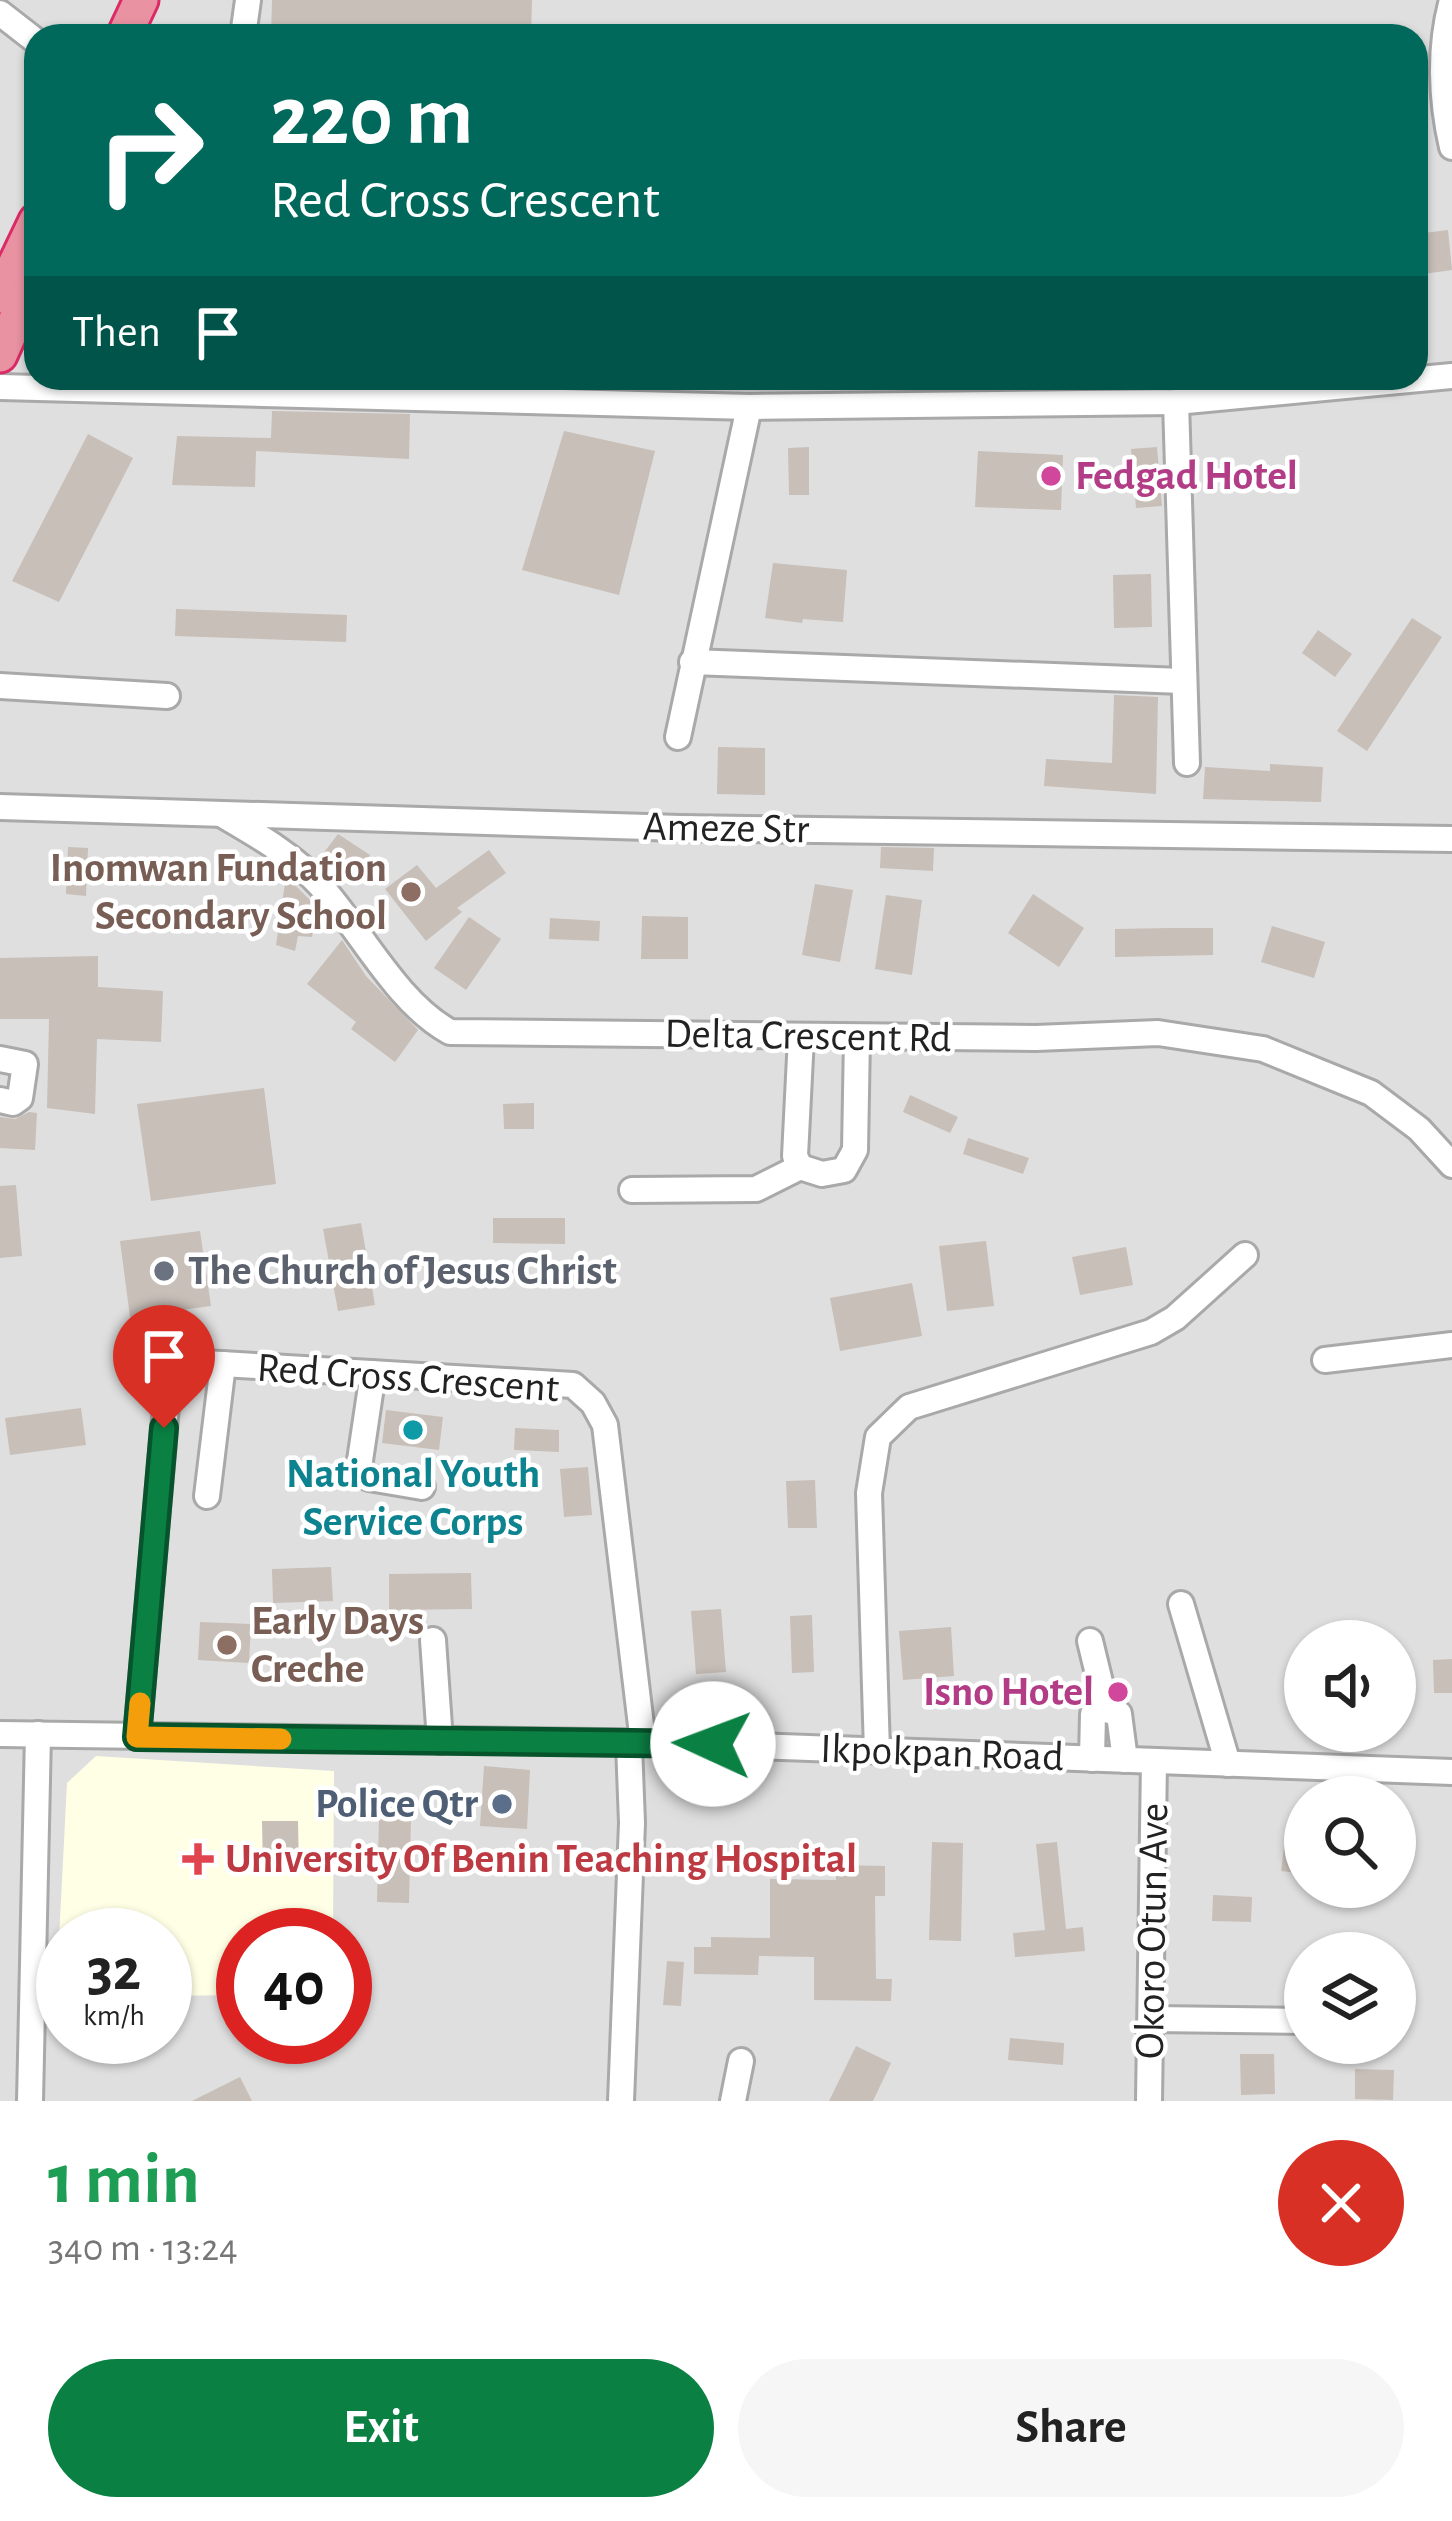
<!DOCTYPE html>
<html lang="en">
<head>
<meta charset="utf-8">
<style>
	body { margin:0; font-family:"Alegreya Sans",sans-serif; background:#f6f6f6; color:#222; height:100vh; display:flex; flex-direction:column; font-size:45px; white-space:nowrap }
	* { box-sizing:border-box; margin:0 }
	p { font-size:39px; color:#767676 }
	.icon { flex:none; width:66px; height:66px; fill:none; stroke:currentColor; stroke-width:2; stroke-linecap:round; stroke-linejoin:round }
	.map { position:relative; height:2101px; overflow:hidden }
	.sheet { display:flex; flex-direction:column; background:#fff; flex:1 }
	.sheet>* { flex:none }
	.banner { position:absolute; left:24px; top:24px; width:1404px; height:366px; border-radius:36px; box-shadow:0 3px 9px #0004; background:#00695c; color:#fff; overflow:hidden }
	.controls { position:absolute; left:1284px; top:1620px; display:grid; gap:24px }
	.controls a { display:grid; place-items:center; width:132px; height:132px; border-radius:50%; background:#fff; box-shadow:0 3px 9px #0004; font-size:60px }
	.speed { position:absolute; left:36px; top:1908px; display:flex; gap:24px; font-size:60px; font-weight:700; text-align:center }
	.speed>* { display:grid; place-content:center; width:156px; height:156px; border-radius:50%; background:#fff; box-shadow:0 3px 9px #0004; line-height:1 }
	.speed small { font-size:30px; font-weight:400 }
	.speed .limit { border:18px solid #d22; background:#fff; color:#111 }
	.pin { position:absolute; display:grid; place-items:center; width:102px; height:102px; color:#fff; margin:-123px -51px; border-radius:50% 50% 50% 0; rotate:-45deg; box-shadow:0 0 12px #0007 }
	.pin .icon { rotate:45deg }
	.me { position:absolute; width:132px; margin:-66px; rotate:272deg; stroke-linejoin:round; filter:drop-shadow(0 0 9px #0008) }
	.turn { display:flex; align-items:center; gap:42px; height:252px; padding:0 48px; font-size:54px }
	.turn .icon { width:156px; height:156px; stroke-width:2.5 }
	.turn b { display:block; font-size:84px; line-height:102px }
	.then { display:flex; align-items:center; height:114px; padding:0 48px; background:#0003; gap:24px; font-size:45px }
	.round { display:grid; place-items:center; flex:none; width:126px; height:126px; border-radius:63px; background:#f6f6f6 }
	.overview { display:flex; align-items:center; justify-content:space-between; height:204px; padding:0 48px }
	h1 { font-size:72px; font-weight:700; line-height:90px; color:#1e9e55 }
	.button { display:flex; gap:24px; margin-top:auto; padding:24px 48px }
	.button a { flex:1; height:138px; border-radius:72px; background:#0b8043; color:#fff; font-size:48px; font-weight:700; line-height:138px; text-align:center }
	.button a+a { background:#f6f6f6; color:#222 }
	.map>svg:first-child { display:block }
	.residential { fill:#e0dfdf; fill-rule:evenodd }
	.education { fill:#ffffe5 }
	.building { fill:#c7bfb8 }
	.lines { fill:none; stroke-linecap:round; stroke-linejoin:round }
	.minor-casing { stroke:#a9a9a9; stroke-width:30 }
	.highway-casing { stroke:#dc2a67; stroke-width:39 }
	.minor { stroke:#fff; stroke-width:24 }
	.highway { stroke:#e892a2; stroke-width:33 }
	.route-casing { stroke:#07532c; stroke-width:30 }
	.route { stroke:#0b8043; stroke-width:21 }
	.slow { stroke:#f59e0b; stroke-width:21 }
	.hotel-dot { fill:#d1479c; stroke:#fff; stroke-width:4.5 }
	.education-dot { fill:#8d6e63; stroke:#fff; stroke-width:4.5 }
	.worship-dot { fill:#6b7280; stroke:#fff; stroke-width:4.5 }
	.culture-dot { fill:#0f9aa8; stroke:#fff; stroke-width:4.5 }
	.service-dot { fill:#5c6f8a; stroke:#fff; stroke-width:4.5 }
	.health-dot { fill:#e0444e; stroke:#fff; stroke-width:4.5 }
	.labels { text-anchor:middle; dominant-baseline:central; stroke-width:9; stroke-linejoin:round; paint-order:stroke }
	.hotel-label { font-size:42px; font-weight:bold; fill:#b23c85; stroke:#fff; text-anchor:start }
	.street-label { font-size:42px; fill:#222; stroke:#fff }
	.education-label { font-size:42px; font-weight:bold; fill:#785e54; stroke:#fff; text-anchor:end }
	.worship-label { font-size:42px; font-weight:bold; fill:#5b616d; stroke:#fff; text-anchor:start }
	.culture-label { font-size:42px; font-weight:bold; fill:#0d838f; stroke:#fff }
	.service-label { font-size:42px; font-weight:bold; fill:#4e5e75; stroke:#fff; text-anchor:end }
	.health-label { font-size:42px; font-weight:bold; fill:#be3a42; stroke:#fff; text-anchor:start }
</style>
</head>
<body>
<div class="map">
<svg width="1452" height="2101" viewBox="0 0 1452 2101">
	<rect width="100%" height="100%" fill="#f2efe9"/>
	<path class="residential" d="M0,0H1452V2101H0ZM36,36H1416V378H36ZM1305,1641H1395V1731H1305ZM1305,1797H1395V1887H1305ZM63,1935H165V2037H63ZM243,1935H345V2037H243ZM1305,1953H1395V2043H1305Z"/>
	<polygon class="education" points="96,1756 334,1771 333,1935 243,1935 243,1995 165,1996 165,1935 63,1935 63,1997 56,1997 67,1783"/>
	<g class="building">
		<polygon points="272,0 532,0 531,36 271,36"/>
		<polygon points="1448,230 1452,270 1416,275 1416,234"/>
		<polygon points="272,411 410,414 409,459 256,451 255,487 172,485 177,436 271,438"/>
		<polygon points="564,431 655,451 619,595 522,570"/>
		<polygon points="88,434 133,458 59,602 12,581"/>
		<polygon points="809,447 809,495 789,495 788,448"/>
		<polygon points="1157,447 1162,506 1136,508 1131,449"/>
		<polygon points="978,451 1063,455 1061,510 975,507"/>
		<polygon points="773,563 847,570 843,622 803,619 802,623 765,618"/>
		<polygon points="1151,574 1152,627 1114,628 1113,575"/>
		<polygon points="176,609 347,615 346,642 175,636"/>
		<polygon points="1412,618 1442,637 1367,751 1337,731"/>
		<polygon points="1318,630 1352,654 1335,677 1302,653"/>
		<polygon points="1114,695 1158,697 1156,794 1044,786 1046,759 1112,763"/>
		<polygon points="718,747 765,748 765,795 717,794"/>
		<polygon points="1270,764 1323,767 1321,802 1203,799 1205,767 1270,771"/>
		<polygon points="338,834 370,855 350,882 319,859"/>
		<polygon points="68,847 88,848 86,896 66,894"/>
		<polygon points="881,847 934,848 933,871 880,868"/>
		<polygon points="489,850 506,873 457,908 462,912 426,941 385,889 417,865 436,888"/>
		<polygon points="286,876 317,907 312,937 298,936 295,951 276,945"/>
		<polygon points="815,884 853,890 840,962 802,955"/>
		<polygon points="1033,894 1084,928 1059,967 1008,933"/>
		<polygon points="886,895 922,900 912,975 875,969"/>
		<polygon points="642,916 688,917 688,959 641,959"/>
		<polygon points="469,917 501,939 466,990 434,968"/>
		<polygon points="550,918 600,921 599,941 549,939"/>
		<polygon points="1272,926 1325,942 1314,978 1261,962"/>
		<polygon points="1169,928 1213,928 1213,955 1115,957 1115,929"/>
		<polygon points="342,940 366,976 418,1030 395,1062 351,1029 356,1022 307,984"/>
		<polygon points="98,956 98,987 163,991 161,1042 97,1039 95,1114 47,1108 49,1019 0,1019 0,958"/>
		<polygon points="264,1088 276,1184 151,1201 137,1104"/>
		<polygon points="910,1095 958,1117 950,1133 903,1112"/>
		<polygon points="534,1103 534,1129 504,1129 503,1104"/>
		<polygon points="29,1112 37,1113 35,1150 0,1148 0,1117 15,1119"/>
		<polygon points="968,1138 1029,1158 1023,1174 963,1154"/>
		<polygon points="16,1185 22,1256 0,1258 0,1186"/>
		<polygon points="493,1218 565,1218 565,1244 493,1243"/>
		<polygon points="361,1223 375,1305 338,1311 323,1229"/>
		<polygon points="200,1231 211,1306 130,1317 120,1241"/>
		<polygon points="986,1241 994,1306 947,1311 939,1246"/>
		<polygon points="1126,1247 1133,1285 1080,1295 1072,1257"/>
		<polygon points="912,1283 922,1336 840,1351 830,1298"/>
		<polygon points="81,1408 86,1445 10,1455 5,1418"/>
		<polygon points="386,1410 443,1417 439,1450 382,1443"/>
		<polygon points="515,1428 559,1430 559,1452 514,1450"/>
		<polygon points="588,1467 592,1515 564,1517 560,1469"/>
		<polygon points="815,1480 817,1528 788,1528 786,1481"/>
		<polygon points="331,1567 333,1601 273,1603 272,1569"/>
		<polygon points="471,1573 472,1609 389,1610 389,1574"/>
		<polygon points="721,1609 726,1672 696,1674 691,1611"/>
		<polygon points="812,1615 814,1672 792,1673 790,1616"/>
		<polygon points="200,1622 251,1624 249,1663 198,1660"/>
		<polygon points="951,1627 954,1676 903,1680 899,1631"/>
		<polygon points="1452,1659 1452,1693 1434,1693 1433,1660"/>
		<polygon points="484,1766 530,1770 527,1829 480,1826"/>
		<polygon points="379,1817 411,1818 409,1903 377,1902"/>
		<polygon points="262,1821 298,1821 299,1870 263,1871"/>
		<polygon points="1285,1839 1305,1841 1305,1874 1281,1871"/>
		<polygon points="932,1842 963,1843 961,1941 929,1940"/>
		<polygon points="1057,1842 1066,1929 1083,1927 1085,1951 1015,1957 1013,1933 1045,1930 1036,1844"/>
		<polygon points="836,1865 885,1866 885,1896 875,1896 876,1979 892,1979 891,2001 814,2000 814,1957 759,1956 758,1975 694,1974 694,1947 711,1947 711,1937 770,1938 770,1879 836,1880"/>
		<polygon points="1213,1895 1252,1897 1251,1922 1212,1921"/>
		<polygon points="667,1961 684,1962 681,2006 663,2005"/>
		<polygon points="1010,2038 1064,2043 1063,2065 1008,2060"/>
		<polygon points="856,2046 891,2063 873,2101 829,2101"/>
		<polygon points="1240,2054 1274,2054 1275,2094 1241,2095"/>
		<polygon points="1355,2069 1394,2070 1393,2100 1355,2099"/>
		<polygon points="240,2077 252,2101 192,2101"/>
	</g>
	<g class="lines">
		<defs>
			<g id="minor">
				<path d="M1452,0C1439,47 1441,100 1452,147"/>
				<polyline points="0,13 36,41"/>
				<polyline points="243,36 248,0"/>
				<polyline points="0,387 749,407 1176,402 1452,376"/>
				<polyline points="1176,402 1187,763"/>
				<polyline points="692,662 1182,681"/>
				<polyline points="0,686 167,696"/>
				<polyline points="678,737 749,407"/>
				<polyline points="0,807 680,828 1452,839"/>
				<path d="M221,814C255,834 293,855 320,885C362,932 396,1002 450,1032L1036,1038L1158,1033L1263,1049L1371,1093L1419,1129L1452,1165"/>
				<polyline points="0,1059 25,1064 20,1098 13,1103 0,1100"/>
				<polyline points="800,1167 795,1156 801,1037"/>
				<polyline points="632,1190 756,1189 800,1167 822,1174 844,1170 855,1150 857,1037"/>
				<polyline points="1325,1360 1452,1345"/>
				<polyline points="373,1373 359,1467 369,1478 422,1487"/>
				<polyline points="207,1496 223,1364"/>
				<polyline points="1181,1604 1228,1764"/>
				<polyline points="433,1640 440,1741"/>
				<polyline points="1090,1641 1106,1707"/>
				<polyline points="0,1734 673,1743 1452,1772"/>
				<polyline points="137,1737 168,1384 175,1370 188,1362 573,1385 593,1403 605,1425 643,1742"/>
				<polyline points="877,1751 869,1493 878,1437 909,1407 1151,1332 1175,1318 1245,1255"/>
				<polyline points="1092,1759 1093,1714 1098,1707 1119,1714 1125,1760"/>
				<polyline points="1153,2019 1305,2021"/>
				<polyline points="30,2101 38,1734"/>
				<polyline points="621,2101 632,1823 629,1744"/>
				<polyline points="733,2101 741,2061"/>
				<polyline points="1149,2101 1154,1761"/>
			</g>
			<g id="highway">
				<polyline points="124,36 141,0"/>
				<polyline points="0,296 36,221"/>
				<polyline points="0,355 36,275"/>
			</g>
		</defs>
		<use href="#minor" class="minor-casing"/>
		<use href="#highway" class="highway-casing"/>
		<use href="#minor" class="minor"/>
		<use href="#highway" class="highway"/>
	</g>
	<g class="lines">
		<defs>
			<polyline id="route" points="164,1428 137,1737 713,1744"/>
		</defs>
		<use href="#route" class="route-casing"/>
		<use href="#route" class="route"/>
		<polyline class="slow" points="140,1703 137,1737 281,1739"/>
	</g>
	<g class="hotel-dot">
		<circle cx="1051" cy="476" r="12"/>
		<circle cx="1118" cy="1692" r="12"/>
	</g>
	<g class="education-dot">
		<circle cx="411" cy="892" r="12"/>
		<circle cx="227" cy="1645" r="12"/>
	</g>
	<circle class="worship-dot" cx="164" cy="1271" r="12"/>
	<circle class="culture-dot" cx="413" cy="1430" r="12"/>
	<circle class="service-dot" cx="502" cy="1804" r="12"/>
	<path class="health-dot" d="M192 1841h12v12h12v12h-12v12h-12v-12h-12v-12h12z"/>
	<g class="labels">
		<g class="hotel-label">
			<text x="1075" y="476">Fedgad Hotel</text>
			<text x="1094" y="1692" text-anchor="end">Isno Hotel</text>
		</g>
		<g class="street-label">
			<text transform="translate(726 828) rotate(1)">Ameze Str</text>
			<text transform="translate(808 1036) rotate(1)">Delta Crescent Rd</text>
			<text transform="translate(408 1378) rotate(4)">Red Cross Crescent</text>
			<text transform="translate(942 1753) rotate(2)">Ikpokpan Road</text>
			<text transform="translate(1152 1931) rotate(-89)">Okoro Otun Ave</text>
		</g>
		<g class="education-label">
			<text x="387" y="868">Inomwan Fundation<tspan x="387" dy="48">Secondary School</tspan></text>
			<text x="251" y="1621" text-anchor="start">Early Days<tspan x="251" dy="48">Creche</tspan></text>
		</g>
		<g class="worship-label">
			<text x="188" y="1271">The Church of Jesus Christ</text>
		</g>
		<g class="culture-label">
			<text x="413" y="1474">National Youth<tspan x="413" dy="48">Service Corps</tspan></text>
		</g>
		<g class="service-label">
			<text x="478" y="1804">Police Qtr</text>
		</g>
		<g class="health-label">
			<text x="225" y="1859">University Of Benin Teaching Hospital</text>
		</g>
	</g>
</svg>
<div class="controls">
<a><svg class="icon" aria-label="sound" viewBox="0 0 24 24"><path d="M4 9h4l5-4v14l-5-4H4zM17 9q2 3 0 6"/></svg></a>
<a><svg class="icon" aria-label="search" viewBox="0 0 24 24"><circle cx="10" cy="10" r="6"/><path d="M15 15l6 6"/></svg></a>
<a><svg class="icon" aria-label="layers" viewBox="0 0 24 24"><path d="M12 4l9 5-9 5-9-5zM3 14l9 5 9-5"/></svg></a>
</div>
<div class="speed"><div>32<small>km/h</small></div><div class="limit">40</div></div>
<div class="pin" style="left:164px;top:1428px;background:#d93025"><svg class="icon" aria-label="arrive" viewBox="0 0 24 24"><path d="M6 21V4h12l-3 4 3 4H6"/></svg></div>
<svg class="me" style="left:713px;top:1744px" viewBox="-20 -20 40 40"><circle r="19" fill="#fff"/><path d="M0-13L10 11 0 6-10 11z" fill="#0b8043"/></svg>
<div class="banner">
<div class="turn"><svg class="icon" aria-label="right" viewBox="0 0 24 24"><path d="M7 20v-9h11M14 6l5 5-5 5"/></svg><div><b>220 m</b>Red Cross Crescent</div></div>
<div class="then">Then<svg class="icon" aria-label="arrive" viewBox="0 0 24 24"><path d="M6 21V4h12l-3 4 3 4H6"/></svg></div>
</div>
</div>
<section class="sheet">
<div class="overview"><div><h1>1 min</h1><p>340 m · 13:24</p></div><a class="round" style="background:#d93025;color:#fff"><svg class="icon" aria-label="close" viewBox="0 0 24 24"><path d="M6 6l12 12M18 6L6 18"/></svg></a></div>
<div class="button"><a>Exit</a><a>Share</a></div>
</section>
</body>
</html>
